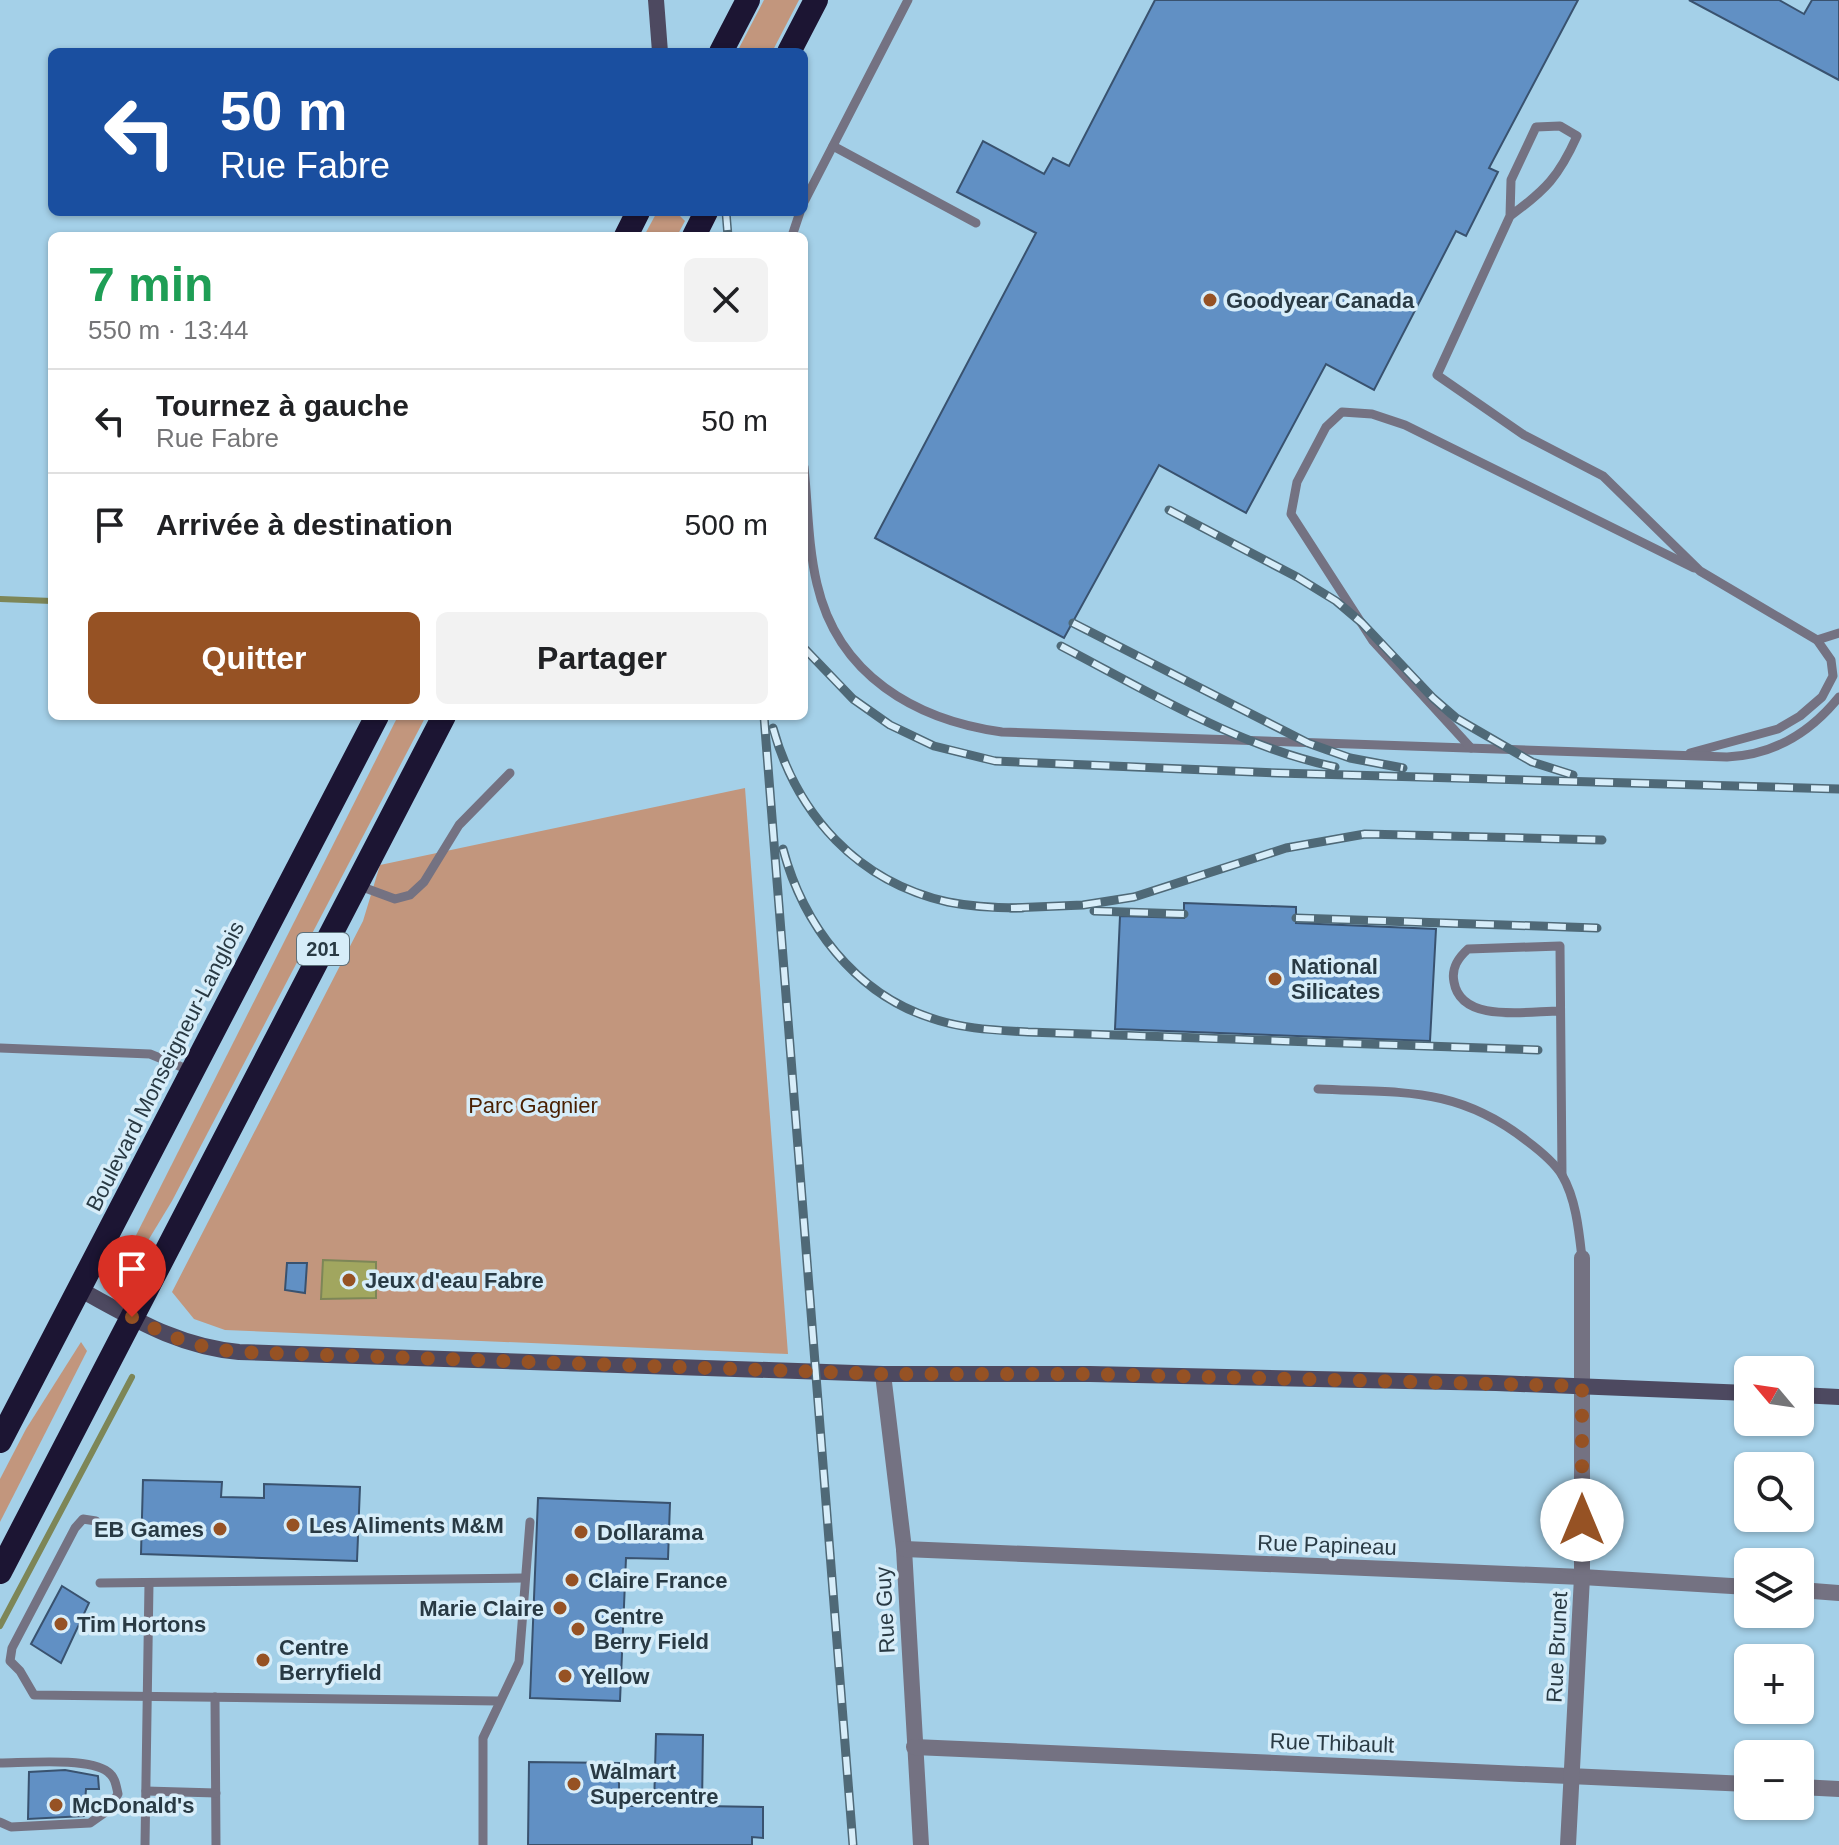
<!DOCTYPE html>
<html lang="fr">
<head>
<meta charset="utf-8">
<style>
	body { margin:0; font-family:Helvetica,sans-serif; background:#f2f2f2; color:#202124; height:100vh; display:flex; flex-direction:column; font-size:30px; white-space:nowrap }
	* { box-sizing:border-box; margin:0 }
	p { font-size:26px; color:#757577 }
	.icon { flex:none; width:44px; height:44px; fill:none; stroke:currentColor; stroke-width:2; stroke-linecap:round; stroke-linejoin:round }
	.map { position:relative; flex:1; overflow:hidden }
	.details { position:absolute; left:48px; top:232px; width:760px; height:488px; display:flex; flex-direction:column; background:#fff; border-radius:12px; box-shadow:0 2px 6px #0004 }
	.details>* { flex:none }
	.hud { position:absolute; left:48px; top:48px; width:760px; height:168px; border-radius:12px; box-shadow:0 2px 6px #0004; background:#1a4fa0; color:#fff; overflow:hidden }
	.needle { width:52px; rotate:299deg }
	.controls { position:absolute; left:1734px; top:1356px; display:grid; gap:16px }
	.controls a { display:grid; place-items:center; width:80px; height:80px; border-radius:12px; background:#fff; box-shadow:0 2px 6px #0004; font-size:40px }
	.pin { position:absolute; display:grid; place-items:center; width:68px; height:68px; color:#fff; margin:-82px -34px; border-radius:50% 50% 50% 0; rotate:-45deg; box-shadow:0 0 8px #0007 }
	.pin .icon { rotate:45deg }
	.me { position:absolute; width:88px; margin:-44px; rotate:0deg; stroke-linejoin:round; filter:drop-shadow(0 0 6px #0008) }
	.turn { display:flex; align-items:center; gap:28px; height:168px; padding:0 40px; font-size:36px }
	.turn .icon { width:104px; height:104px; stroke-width:2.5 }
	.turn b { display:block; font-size:56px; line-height:68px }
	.round { display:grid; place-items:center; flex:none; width:84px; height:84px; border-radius:12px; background:#f2f2f2 }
	.head { display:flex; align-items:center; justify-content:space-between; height:136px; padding:0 40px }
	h1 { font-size:48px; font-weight:800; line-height:60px; color:#1e9e55 }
	.primary-button { display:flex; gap:16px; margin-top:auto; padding:16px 40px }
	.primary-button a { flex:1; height:92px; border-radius:12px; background:#965224; color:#fff; font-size:32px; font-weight:800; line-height:92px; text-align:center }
	.primary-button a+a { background:#f2f2f2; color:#202124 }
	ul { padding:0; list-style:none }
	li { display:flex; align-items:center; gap:24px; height:104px; padding:0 40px; border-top:2px solid #e0e0e0 }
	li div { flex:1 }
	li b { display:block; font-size:30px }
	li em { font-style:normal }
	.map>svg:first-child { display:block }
	.green { fill:#c2967d }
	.water { fill:#a1a65f; stroke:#7d8657; stroke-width:2 }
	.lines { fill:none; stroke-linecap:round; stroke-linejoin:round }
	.stream { stroke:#7d8657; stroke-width:6 }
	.building { fill:#6190c4; stroke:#39526f; stroke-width:2 }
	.lane { stroke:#747282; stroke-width:9 }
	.street { stroke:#747282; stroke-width:16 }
	.secondary { stroke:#4d4960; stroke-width:16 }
	.highway { stroke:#1c1533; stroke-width:24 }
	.rail-casing { stroke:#4f6977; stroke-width:9 }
	.rail { stroke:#d7edf9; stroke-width:6; stroke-dasharray:18; stroke-linecap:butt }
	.route { stroke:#965224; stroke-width:14; stroke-dasharray:0 25.2 }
	.poi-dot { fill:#965224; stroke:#d7edf9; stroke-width:3 }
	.labels { text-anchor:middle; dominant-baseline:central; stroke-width:7; stroke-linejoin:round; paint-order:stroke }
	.shield { fill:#d7edf9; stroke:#5d707a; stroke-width:2 }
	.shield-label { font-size:20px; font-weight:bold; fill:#293a44 }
	.poi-label { font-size:22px; font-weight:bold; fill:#293a44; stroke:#d7edf9; text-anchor:start }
	.street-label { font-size:22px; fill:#293a44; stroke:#d7edf9 }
	.park-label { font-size:22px; fill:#491f01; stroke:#d7edf9 }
</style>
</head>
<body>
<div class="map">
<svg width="1839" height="1845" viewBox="0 0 1839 1845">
	<rect width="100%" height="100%" fill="#a4d0e8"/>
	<g class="green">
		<polygon points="764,0 799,0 772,52 737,52"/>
		<polygon points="657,212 676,212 685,221 677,236 644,236"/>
		<polygon points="398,716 426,716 172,1201 126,1277 118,1271"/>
		<polygon points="745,788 788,1354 225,1330 194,1319 172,1292 363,921 380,865"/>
		<polygon points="81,1342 87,1351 0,1522 0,1479 26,1429"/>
	</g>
	<polygon class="water" points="323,1260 376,1262 376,1298 321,1299"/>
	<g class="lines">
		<g class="stream">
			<polyline points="0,599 52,601"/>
			<polyline points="0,1626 132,1377"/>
		</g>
	</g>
	<g class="building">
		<polygon points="1155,0 1578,0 1489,168 1498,172 1466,236 1456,231 1374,390 1326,364 1246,513 1159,465 1064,638 875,538 1036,233 957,192 983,141 1044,174 1053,158 1069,166"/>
		<polygon points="1689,0 1779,0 1804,14 1812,0 1839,0 1839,80"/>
		<polygon points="1184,903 1296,907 1296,923 1436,929 1430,1041 1115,1029 1120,916 1184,918"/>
		<polygon points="287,1263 307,1263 305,1293 285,1290"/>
		<polygon points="143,1480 222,1482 221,1497 264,1498 264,1484 360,1487 357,1561 141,1554"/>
		<polygon points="538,1498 670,1503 668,1559 626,1558 620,1701 530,1698"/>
		<polygon points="62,1586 89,1603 61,1663 31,1644"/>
		<polygon points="656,1734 703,1735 702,1806 763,1807 763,1838 752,1837 752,1845 528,1845 529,1762 619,1763 619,1806 654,1806"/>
		<polygon points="65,1770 98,1776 99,1789 86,1789 84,1816 28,1819 29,1772"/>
	</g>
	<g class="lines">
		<g class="lane">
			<polyline points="833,146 976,223"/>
			<polyline points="804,202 908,0"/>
			<path d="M1510,216C1546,190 1559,176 1577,136L1560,126L1536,127L1511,180L1510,216L1437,375L1524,435L1603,476L1700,571L1817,640L1831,660L1833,676L1822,697L1800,716L1778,729L1690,753"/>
			<polyline points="792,236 800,212"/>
			<path d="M804,467C808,506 808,546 817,584C838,675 915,720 1002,732L1727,757C1774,755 1810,733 1839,697"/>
			<polyline points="1817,640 1839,633"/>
			<polyline points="1471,748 1373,641 1291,514 1297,482 1326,427 1342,412 1372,414 1405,425 1694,568"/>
			<polyline points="357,885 395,899 410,895 424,882 459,825 510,773"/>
			<path d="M1560,1011C1528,1011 1461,1024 1454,982C1451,968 1458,958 1468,949L1560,946L1562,1175"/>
			<polyline points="0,1048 150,1054 189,1070"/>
			<path d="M1318,1089C1401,1093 1457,1086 1527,1141C1539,1150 1554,1162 1562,1175C1576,1199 1579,1231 1582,1258"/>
			<polyline points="102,1531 96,1521 83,1519 75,1528 12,1648 10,1661 20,1671 34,1695 498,1701"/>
			<polyline points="100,1583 524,1578"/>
			<polyline points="215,1697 216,1845"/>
			<path d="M0,1763C24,1763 89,1757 108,1772C115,1777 116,1785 118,1794L107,1811L90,1823L11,1827L0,1822"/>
			<polyline points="146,1791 216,1793"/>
			<polyline points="145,1845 149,1583"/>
			<polyline points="483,1845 483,1738 519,1662 530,1522"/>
		</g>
		<g class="street">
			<polyline points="883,1374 904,1549 921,1845"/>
			<polyline points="904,1549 1582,1577 1748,1587"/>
			<polyline points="1800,1590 1839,1593"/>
			<polyline points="914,1747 1748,1784"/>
			<polyline points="1800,1787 1839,1789"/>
			<polyline points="1568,1845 1582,1577 1582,1258"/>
		</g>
		<g class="secondary">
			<polyline points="656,0 660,52"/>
			<path d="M79,1289C133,1318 176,1346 239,1352L883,1374H1090L1496,1383L1748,1393"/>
			<polyline points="1800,1395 1839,1397"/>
		</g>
		<g class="highway">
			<polyline points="721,52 748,0"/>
			<polyline points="789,52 816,0"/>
			<polyline points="626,236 638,212"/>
			<polyline points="694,236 706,212"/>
			<polyline points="0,1441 377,716"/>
			<polyline points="0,1572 444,716"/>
		</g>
		<defs>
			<g id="rail">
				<polyline points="726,212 728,236"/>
				<polyline points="1169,510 1297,577 1336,601 1362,623 1433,698 1456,718 1532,762 1573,775"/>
				<polyline points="1073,623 1308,743 1350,758 1403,768"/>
				<path d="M1061,646C1149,692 1237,746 1335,767"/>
				<polyline points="804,648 853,699 890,725 934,746 995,761 1278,773 1839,789"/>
				<polyline points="764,716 853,1845"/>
				<path d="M773,728C797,815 858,882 948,902C973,907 997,908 1022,908"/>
				<path d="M783,849C803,924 854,993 931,1018C962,1029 995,1030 1028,1032L1538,1050"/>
				<polyline points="1011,908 1083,905 1134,897 1286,848 1365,834 1602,840"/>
				<polyline points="1094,911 1184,914"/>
				<polyline points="1296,918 1597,928"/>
			</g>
		</defs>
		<use href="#rail" class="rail-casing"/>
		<use href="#rail" class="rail"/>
	</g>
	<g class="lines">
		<path class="route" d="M132,1317C169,1337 196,1348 239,1352L883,1374H1090L1582,1386V1520"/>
	</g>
	<g class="poi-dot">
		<circle cx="1210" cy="300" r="8"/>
		<circle cx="1275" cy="979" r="8"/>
		<circle cx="349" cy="1280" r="8"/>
		<circle cx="293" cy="1525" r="8"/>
		<circle cx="220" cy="1529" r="8"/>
		<circle cx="581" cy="1532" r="8"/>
		<circle cx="572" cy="1580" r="8"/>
		<circle cx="560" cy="1608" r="8"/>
		<circle cx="61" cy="1624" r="8"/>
		<circle cx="578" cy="1629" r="8"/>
		<circle cx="263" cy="1660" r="8"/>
		<circle cx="565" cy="1676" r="8"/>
		<circle cx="574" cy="1784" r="8"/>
		<circle cx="56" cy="1805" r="8"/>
	</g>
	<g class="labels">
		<rect class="shield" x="297" y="933" width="52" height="32" rx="6"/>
		<g class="shield-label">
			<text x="323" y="949">201</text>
		</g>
		<g class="poi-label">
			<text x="1226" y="300">Goodyear Canada</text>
			<text x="1291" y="966">National<tspan x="1291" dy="25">Silicates</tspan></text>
			<text x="365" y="1280">Jeux d'eau Fabre</text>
			<text x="309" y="1525">Les Aliments M&amp;M</text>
			<text x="204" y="1529" text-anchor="end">EB Games</text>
			<text x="597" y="1532">Dollarama</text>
			<text x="588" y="1580">Claire France</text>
			<text x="544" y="1608" text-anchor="end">Marie Claire</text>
			<text x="594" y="1616">Centre<tspan x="594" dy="25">Berry Field</tspan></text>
			<text x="77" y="1624">Tim Hortons</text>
			<text x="279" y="1647">Centre<tspan x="279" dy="25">Berryfield</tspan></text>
			<text x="581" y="1676">Yellow</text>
			<text x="590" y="1771">Walmart<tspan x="590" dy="25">Supercentre</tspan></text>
			<text x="72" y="1805">McDonald's</text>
		</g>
		<g class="street-label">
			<text transform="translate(165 1066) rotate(-63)">Boulevard Monseigneur-Langlois</text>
			<text transform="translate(1327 1545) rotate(2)">Rue Papineau</text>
			<text transform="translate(885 1610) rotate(-93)">Rue Guy</text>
			<text transform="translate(1557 1647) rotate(-87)">Rue Brunet</text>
			<text transform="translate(1332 1743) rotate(2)">Rue Thibault</text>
		</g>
		<g class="park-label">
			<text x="533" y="1105">Parc Gagnier</text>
		</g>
	</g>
</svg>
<div class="controls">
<a><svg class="needle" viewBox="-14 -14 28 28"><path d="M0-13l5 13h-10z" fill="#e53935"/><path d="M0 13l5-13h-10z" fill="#757577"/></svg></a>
<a><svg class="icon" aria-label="search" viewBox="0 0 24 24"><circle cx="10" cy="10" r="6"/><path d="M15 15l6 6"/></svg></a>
<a><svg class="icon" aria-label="layers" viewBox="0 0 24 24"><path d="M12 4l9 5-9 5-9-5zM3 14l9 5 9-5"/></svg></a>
<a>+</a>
<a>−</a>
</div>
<div class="pin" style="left:132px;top:1317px;background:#d93025"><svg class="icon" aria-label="arrive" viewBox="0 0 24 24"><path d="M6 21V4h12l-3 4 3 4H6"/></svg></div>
<svg class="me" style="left:1582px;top:1520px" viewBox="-20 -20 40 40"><circle r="19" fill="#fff"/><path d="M0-13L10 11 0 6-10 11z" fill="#965224"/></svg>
<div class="hud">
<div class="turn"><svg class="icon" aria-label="left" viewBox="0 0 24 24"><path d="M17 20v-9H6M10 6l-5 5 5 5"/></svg><div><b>50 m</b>Rue Fabre</div></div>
</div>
<section class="details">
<div class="head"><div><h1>7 min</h1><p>550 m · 13:44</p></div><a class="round"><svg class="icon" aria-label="close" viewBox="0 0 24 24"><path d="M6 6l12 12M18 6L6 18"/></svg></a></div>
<ul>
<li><svg class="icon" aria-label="left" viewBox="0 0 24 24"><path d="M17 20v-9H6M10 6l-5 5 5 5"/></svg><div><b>Tournez à gauche</b><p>Rue Fabre</p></div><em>50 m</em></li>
<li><svg class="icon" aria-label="arrive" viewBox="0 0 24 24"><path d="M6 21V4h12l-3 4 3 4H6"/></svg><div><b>Arrivée à destination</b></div><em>500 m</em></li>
</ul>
<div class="primary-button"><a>Quitter</a><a>Partager</a></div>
</section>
</div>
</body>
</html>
